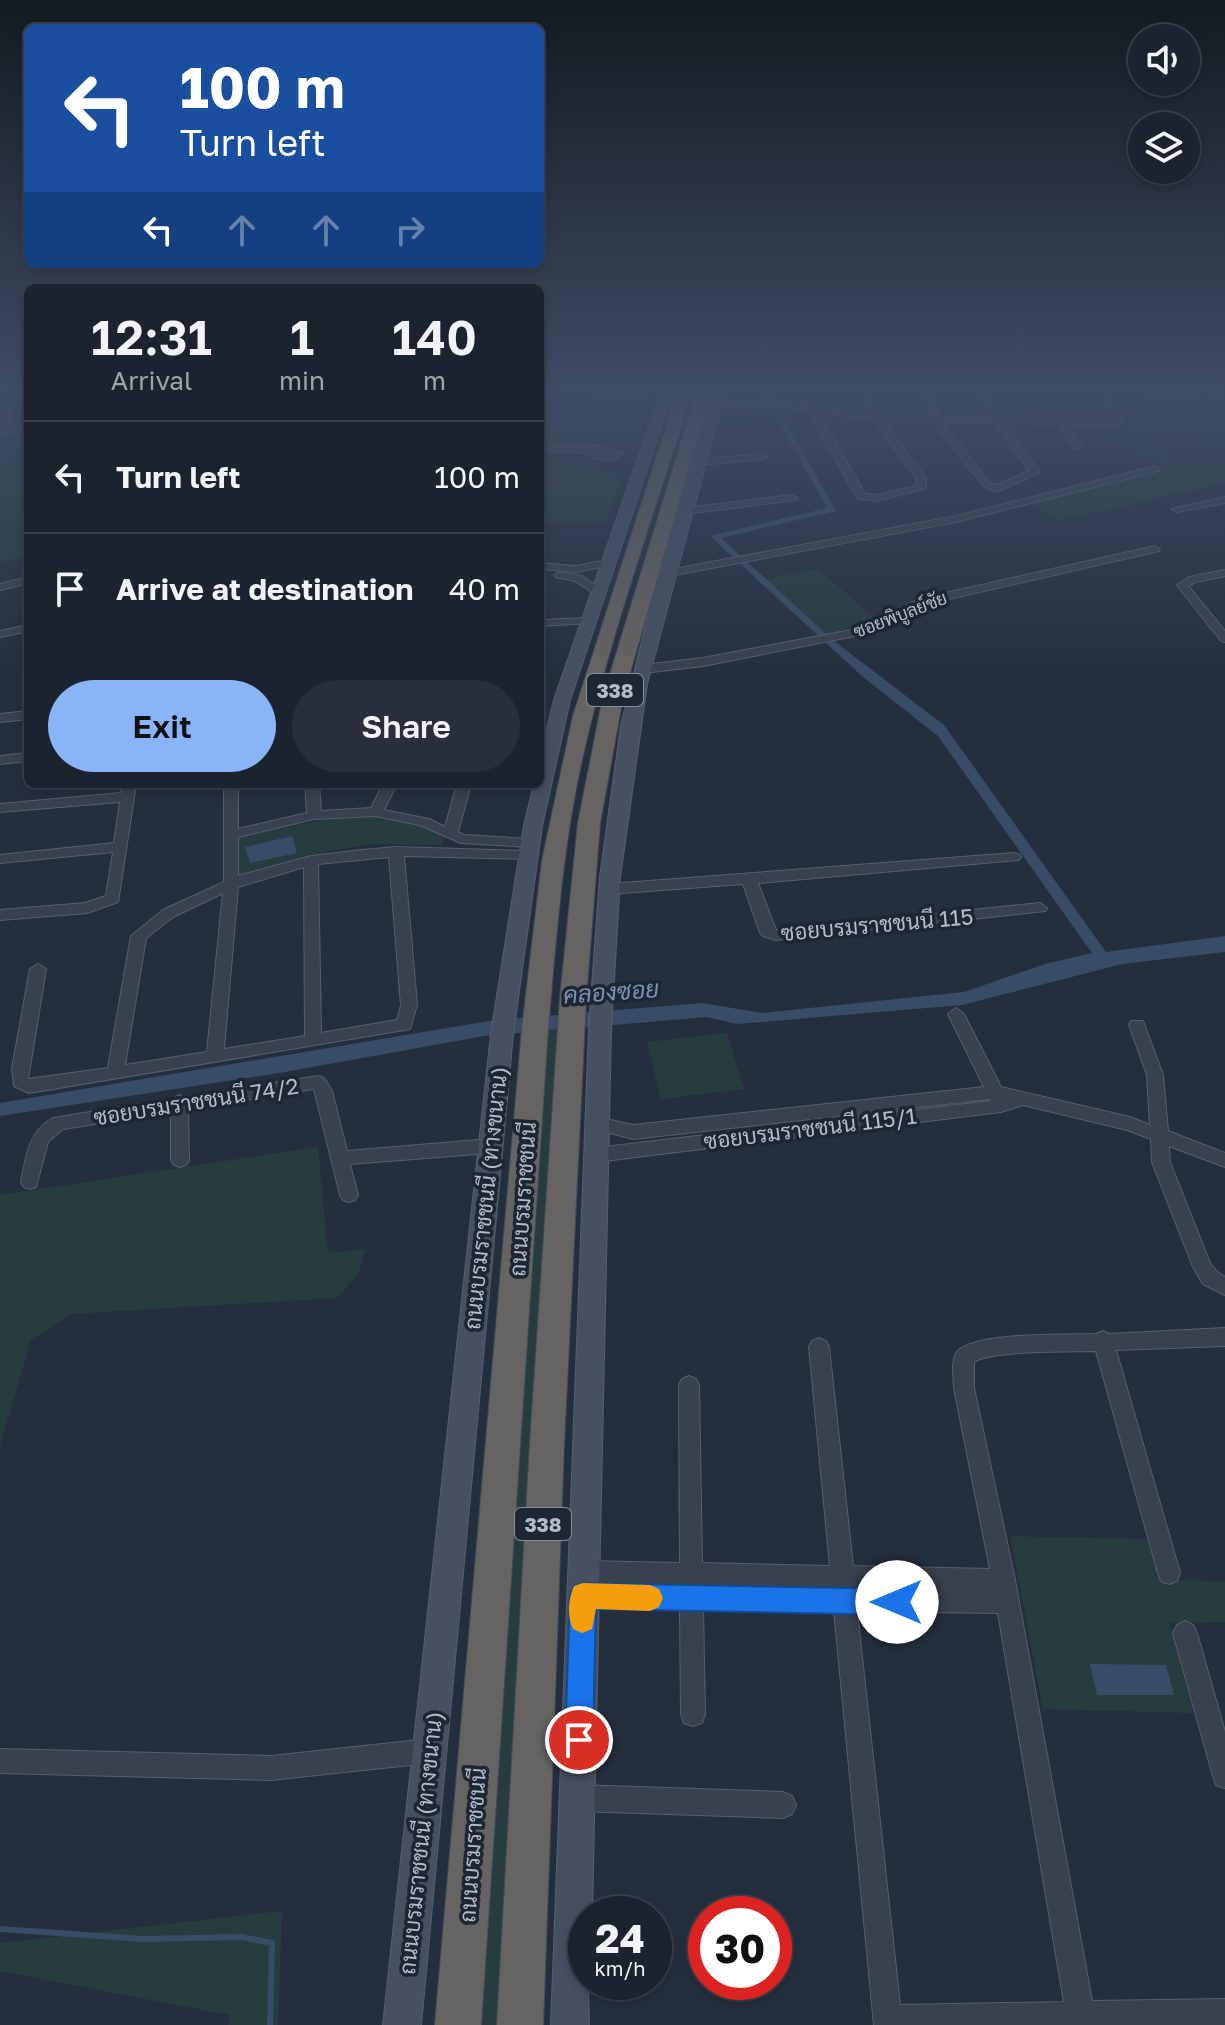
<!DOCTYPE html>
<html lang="en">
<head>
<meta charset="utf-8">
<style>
	body { margin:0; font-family:"Golos Text",Sarabun,sans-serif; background:#282f3a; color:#f1f3f6; height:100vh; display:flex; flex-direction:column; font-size:30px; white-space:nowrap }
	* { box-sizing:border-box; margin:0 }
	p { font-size:26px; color:#a0a4aa }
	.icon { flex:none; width:44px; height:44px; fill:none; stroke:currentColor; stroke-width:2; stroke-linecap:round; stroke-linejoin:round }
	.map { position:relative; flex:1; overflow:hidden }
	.sheet { position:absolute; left:24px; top:284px; width:520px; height:504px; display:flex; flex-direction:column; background:#1b232e; border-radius:12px; box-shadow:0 4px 12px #0003,0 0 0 2px #39404a }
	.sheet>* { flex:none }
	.top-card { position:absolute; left:24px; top:24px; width:520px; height:244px; border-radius:12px; box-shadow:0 4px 12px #0003,0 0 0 2px #39404a; background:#1a4fa0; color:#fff; overflow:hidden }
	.tools { position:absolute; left:1128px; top:24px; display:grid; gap:16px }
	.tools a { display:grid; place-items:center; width:72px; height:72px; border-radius:50%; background:#1b232e; box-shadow:0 4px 12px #0003,0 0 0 2px #39404a; font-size:40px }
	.speed { position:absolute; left:568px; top:1896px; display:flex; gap:16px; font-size:40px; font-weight:700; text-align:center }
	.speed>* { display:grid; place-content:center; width:104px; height:104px; border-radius:50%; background:#1b232e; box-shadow:0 4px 12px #0003,0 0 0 2px #39404a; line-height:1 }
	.speed small { font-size:20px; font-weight:400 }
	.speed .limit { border:12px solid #d22; background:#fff; color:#111 }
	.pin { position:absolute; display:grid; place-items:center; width:68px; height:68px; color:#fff; margin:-34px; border:4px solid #fff; border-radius:50%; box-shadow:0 2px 8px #0007 }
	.me { position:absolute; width:88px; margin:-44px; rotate:270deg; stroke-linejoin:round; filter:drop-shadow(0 0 6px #0008) }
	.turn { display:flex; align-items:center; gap:28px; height:168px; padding:0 24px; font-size:36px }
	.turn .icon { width:104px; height:104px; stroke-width:2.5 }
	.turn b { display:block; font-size:56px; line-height:68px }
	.lanes { display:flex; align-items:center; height:76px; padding:0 24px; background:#0003; justify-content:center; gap:40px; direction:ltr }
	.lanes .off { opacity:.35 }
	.eta { display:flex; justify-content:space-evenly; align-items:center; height:136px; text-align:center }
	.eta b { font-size:48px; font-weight:600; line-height:56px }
	.button { display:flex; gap:16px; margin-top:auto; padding:16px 24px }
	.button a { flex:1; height:92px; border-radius:48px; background:#8ab4f8; color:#111; font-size:32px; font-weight:600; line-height:92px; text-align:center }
	.button a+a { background:#282f3a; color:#f1f3f6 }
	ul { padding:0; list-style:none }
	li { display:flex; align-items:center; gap:24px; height:112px; padding:0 24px; border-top:2px solid #39404a }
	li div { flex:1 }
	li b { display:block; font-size:30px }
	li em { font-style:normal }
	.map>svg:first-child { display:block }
	.green { fill:#263c3f }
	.water { fill:#394c67 }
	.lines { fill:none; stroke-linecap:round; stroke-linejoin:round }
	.stream { stroke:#394c67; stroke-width:6 }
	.minor-casing { stroke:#565f6c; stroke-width:2 }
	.secondary-casing { stroke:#565f6c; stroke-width:2 }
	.trunk-casing { stroke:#434c59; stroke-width:2 }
	.minor { fill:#38414e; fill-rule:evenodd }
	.secondary { fill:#465061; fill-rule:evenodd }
	.trunk { fill:#656462; fill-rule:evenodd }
	.route { fill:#1a73e8; stroke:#114b97; stroke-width:2 }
	.slow { fill:#f59e0b }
	.labels { text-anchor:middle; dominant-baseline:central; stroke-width:7; stroke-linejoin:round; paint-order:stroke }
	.far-street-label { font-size:18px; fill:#b4bcc9; stroke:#1d2633 }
	.shield { fill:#1d2633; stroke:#878f9c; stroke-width:2 }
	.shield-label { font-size:20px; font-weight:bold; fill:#b4bcc9 }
	.street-label { font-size:22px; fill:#b4bcc9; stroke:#1d2633 }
	.water-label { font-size:24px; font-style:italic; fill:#7c92b1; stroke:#1d2633 }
</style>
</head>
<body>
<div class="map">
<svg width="1225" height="2025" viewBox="0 0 1225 2025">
	<rect width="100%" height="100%" fill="#242f3e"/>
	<g class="green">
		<polygon points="598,391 655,391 638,436 588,444 540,445 540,400"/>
		<polygon points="1210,394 1225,394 1225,446 1220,448 1225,456 1187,430 1144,437 1185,466 1225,460 1225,483 1056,521 1031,504 1167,469 1110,436 1128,425 1144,406 1146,411 1222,406"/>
		<polygon points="28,435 24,485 28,557 0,562 0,436"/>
		<polygon points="540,461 561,461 623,476 606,522 540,523"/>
		<polygon points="819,569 876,620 872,624 827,635 765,579"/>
		<polygon points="343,816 390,819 445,832 442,845 369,844 306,856 239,878 234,849 238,837"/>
		<polygon points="563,1030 503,2025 472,2025 541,1032"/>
		<polygon points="727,1033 744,1089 661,1099 647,1042"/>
		<polygon points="318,1147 328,1253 365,1249 359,1274 336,1298 72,1314 31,1340 0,1446 0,1195"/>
		<polygon points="1010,1536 1149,1539 1159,1580 1225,1581 1225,1622 1170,1623 1193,1713 1043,1709"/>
		<polygon points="282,1911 278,2025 228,2025 229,2015 0,1971 0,1943"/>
	</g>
	<g class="water">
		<polygon points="761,391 769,391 836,511 721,538 834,641 944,725 1106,952 1225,936 1225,952 1122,964 962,1005 737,1024 707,1017 484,1036 279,1073 0,1116 0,1103 495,1020 702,1003 762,1013 964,992 1045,964 1092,953 938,736 863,677 710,536 827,508"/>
		<polygon points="292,836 297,853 250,863 245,847"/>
		<polygon points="1090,1664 1166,1665 1174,1695 1097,1695"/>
	</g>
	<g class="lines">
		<polyline class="stream" points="0,1929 143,1939 242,1937 272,1943 270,2025"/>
		<defs>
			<g id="minor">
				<polygon points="11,391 19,391 7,428 28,425 28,431 0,434 0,421"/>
				<polygon points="1225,391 1225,394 1145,398 1141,395 1145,392"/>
				<path d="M928,393L932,396L939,417L988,418L982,396L986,393L990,396L997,418L1055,419L1044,402L1048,399L1064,419L1111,420L1102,400L1106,397L1110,400L1122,423L1117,426L1067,425L1082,446L1077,449L1074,448L1058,424L1004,423L1040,472L997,492L983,486L933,422L884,421L926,478V488L877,501L858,499L808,411L777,407H716L712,404L716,401H777L805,405L804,403L808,400L814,407L867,414L865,397L869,394L873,397L876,415L930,416L924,396ZM818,412L874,420L916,478V486L877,495L865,494ZM942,422L995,423L1029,471L997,485L989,482Z"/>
				<polygon points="540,445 602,446 624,453 612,461 592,458 590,453 540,451"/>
				<polygon points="762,454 767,457 765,459 700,465 695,462 700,459"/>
				<polygon points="1155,466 1160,469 1158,471 956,522 669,576 664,573 669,570 956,516"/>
				<polygon points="792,495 797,498 796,500 686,514 681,511 686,508"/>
				<polygon points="1225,497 1225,503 1176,512 1171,509"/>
				<polygon points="1155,546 1160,549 1159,551 927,604 860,635 703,666 643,673 637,669 643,665 703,658 857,629 919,599"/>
				<polygon points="607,560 612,563 611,565 576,572 540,569 540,563 576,566"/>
				<polygon points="1225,570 1225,576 1196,582 1188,586 1225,631 1225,642 1221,641 1177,585 1189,577"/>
				<polygon points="559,572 582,576 603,591 593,593 575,581 555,577 554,575"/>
				<polygon points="28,577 28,583 0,590 0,584"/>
				<polygon points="587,618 593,621 591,623 540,626 540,620"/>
				<polygon points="28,625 28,631 0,637 0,631"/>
				<polygon points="28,711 28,719 0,722 0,714"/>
				<polygon points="28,753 28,761 0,764 0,756"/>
				<polygon points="122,784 136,784 118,902 87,913 0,920 0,910 85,903 106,896 113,852 0,863 0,855 114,843 120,802 0,812 0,804 121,793"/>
				<path d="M224,784H238V829L307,813L305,784H319L321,811L371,808L383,784H397L384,810L429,819L445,827L457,784H471L458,832L464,835L530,839L537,843L530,847L461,843L420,825L375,816L314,819L238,837V876L311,856L362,850L396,847L528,851L535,855L528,859L404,856L417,1005L410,1029L29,1093L14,1086L12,1069L30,969L38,964L46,969L28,1079L108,1068L131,936L163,910L224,882ZM389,857L401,1005L397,1020L321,1033L318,864ZM304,867L305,1036L224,1049L238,887ZM223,893L207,1052L125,1065L146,938L173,917Z"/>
				<polygon points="1014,853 1019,854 1021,857 1019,860 758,883 776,930 1040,903 1047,908 1045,911 776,940 763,936 760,933 743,884 609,894 602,889 609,884"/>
				<polygon points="956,1008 964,1014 1001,1087 1130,1117 1150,1125 1147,1075 1129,1025 1131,1021 1143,1021 1163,1075 1168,1131 1225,1153 1225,1167 1169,1146 1170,1162 1210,1263 1217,1272 1225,1277 1225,1295 1203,1284 1193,1267 1152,1162 1151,1139 1127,1130 1023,1105 1001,1112 596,1162 590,1160 587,1155 590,1150 596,1148 991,1101 990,1099 633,1139 591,1128 588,1123 591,1118 597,1117 633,1125 984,1087 948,1014"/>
				<path d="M318,1076L324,1078L332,1091L347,1151L490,1139L496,1141L499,1146L496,1151L490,1153L350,1164L358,1195L355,1200L349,1202L343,1200L340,1195L314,1089L188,1109L189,1160L186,1165L180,1167L174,1165L171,1160V1112L63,1129L48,1142L36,1187L30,1189L24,1187L21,1182C26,1157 28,1132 53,1118L172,1099L179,1095L185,1097Z"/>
				<path d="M1225,1328V1346L1116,1350L1180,1573L1177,1581L1169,1584L1161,1581L1158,1573L1096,1351C1070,1352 992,1350 974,1362V1388L1015,1580L1092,2001L1225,1999V2025H874L834,1611L703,1609L705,1714L702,1723L693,1726L684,1723L681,1714L680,1609L583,1607L575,1604L572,1596L575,1588L583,1585H680L584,1583L576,1580L573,1572L576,1564L584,1561L680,1563L679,1385L682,1379L689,1376L696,1379L699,1385L702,1563L830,1566L809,1347L812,1341L819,1338L826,1341L829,1347L853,1566L990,1569L954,1388C954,1377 950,1359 958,1351C977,1332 1067,1335 1096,1334L1103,1331L1109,1334ZM703,1585L832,1588L703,1586ZM857,1611L998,1613L1064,2002L900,2005Z"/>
				<polygon points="1185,1621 1193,1625 1197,1633 1225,1732 1225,1788 1216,1785 1213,1776 1173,1633 1177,1625"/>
				<polygon points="429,1739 438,1742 441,1751 438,1760 429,1763 271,1780 0,1773 0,1749 271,1756"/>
				<polygon points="577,1785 783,1792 792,1796 796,1805 792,1814 783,1818 577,1811 568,1807 564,1798 568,1789"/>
			</g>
			<g id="secondary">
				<polygon points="661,391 673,391 570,700 542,826 513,1034 421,2025 383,2025 491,1034 524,826 534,784 540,784 540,757 554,700"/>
				<polygon points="713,391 725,391 647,684 620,877 611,1029 592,1914 586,1914 589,2025 551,2025 589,1029 600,877 621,726 652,600"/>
			</g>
			<g id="trunk">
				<path d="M678,391H692C654,515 609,637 581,764C562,851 556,940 548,1029L481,2025H435L522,1029L542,861L573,716Z"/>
				<polygon points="697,391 711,391 623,697 600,823 586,998 564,1443 543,2025 497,2025 530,1443 560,998 578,823 603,697"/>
			</g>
		</defs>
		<use href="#minor" class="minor-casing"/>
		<use href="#secondary" class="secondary-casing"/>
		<use href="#trunk" class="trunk-casing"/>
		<use href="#minor" class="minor"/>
		<use href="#secondary" class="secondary"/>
		<use href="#trunk" class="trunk"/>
	</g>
	<linearGradient id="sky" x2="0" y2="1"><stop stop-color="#141a22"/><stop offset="0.58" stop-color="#3f4d63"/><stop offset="1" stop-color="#3f4d63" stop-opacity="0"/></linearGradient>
	<rect width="1225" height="674" fill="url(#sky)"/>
	<polygon class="route" points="583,1583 897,1589 907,1593 910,1602 907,1611 897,1615 596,1609 593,1740 589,1750 579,1754 569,1750 565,1740 570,1596 574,1586"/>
	<path class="slow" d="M583,1583L650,1585L659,1589L663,1598L659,1607L650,1611L596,1609L592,1629L582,1633L573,1629C567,1616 568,1600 574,1586Z"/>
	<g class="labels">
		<g class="far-street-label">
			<text transform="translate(900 614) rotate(-21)">ซอยพิบูลย์ชัย</text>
		</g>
		<g class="shield">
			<rect x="587" y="674" width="56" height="32" rx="6"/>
			<rect x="515" y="1508" width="56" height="32" rx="6"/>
		</g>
		<g class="shield-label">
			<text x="615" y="690">338</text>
			<text x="543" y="1524">338</text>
		</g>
		<g class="street-label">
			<text transform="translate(877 924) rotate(-5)">ซอยบรมราชชนนี 115</text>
			<text transform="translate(196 1101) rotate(-9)">ซอยบรมราชชนนี 74/2</text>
			<text transform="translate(810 1128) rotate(-7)">ซอยบรมราชชนนี 115/1</text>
			<text transform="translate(485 1198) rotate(-84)">ถนนบรมราชชนนี (ทางขนาน)</text>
			<text transform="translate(522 1199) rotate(-86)">ถนนบรมราชชนนี</text>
			<text transform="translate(420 1843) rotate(-84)">ถนนบรมราชชนนี (ทางขนาน)</text>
			<text transform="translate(472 1845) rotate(-86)">ถนนบรมราชชนนี</text>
		</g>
		<g class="water-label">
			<text transform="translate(611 991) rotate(-4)">คลองซอย</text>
		</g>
	</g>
</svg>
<div class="tools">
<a><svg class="icon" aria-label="sound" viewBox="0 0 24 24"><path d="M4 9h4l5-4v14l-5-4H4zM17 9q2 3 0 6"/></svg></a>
<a><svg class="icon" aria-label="layers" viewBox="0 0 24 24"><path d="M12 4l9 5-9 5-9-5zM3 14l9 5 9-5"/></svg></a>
</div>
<div class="speed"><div>24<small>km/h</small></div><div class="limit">30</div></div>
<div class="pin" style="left:579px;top:1740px;background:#d93025"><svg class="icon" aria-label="arrive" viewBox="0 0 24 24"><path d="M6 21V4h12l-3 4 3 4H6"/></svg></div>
<svg class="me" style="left:897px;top:1602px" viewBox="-20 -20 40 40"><circle r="19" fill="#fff"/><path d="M0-13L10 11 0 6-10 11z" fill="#1a73e8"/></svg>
<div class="top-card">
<div class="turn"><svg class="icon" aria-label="left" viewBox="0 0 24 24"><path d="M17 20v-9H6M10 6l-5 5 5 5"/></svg><div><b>100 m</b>Turn left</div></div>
<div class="lanes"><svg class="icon" aria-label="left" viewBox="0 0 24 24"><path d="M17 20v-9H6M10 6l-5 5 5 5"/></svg><svg class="icon off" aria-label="ahead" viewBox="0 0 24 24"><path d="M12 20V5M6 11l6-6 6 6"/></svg><svg class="icon off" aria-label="ahead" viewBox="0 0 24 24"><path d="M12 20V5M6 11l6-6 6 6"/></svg><svg class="icon off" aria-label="right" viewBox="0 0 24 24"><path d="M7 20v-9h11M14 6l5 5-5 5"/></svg></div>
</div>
<section class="sheet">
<div class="eta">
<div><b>12:31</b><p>Arrival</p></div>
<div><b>1</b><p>min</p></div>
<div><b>140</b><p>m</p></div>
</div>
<ul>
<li><svg class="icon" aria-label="left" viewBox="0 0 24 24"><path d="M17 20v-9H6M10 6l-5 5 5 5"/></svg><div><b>Turn left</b></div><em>100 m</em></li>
<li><svg class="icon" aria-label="arrive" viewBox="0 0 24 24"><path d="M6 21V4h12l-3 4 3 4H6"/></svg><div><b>Arrive at destination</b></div><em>40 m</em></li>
</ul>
<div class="button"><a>Exit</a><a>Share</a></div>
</section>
</div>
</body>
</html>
